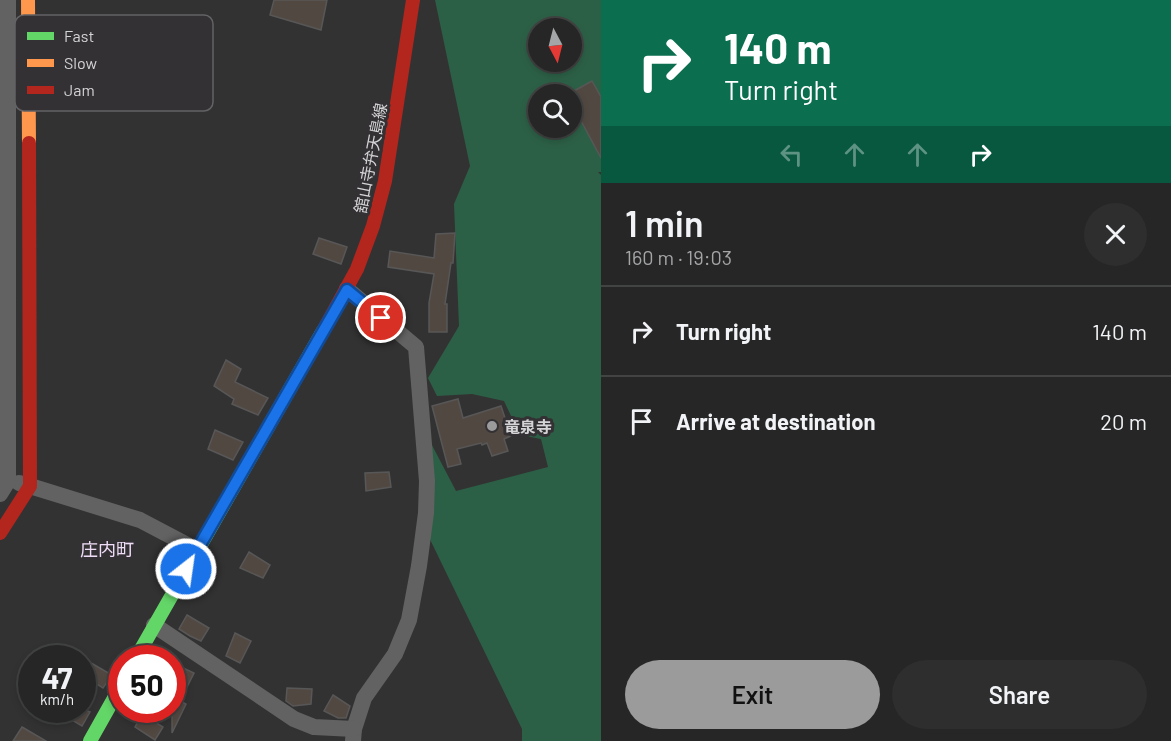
<!DOCTYPE html>
<html lang="en">
<head>
<meta charset="utf-8">
<style>
	body { margin:0; font-family:Barlow,"Noto Sans JP",sans-serif; background:#2e2e2e; color:#f1f3f6; height:100vh; display:flex; flex-direction:column; font-size:22px; white-space:nowrap }
	* { box-sizing:border-box; margin:0 }
	p { font-size:20px; color:#a4a5a7 }
	.icon { flex:none; width:33px; height:33px; fill:none; stroke:currentColor; stroke-width:2; stroke-linecap:round; stroke-linejoin:round }
	.map { position:relative; flex:1; overflow:hidden }
	.side { display:flex; flex-direction:column; background:#262626; width:570px }
	.side>* { flex:none }
	.hud { background:#0b6e4f; color:#fff; overflow:hidden }
	.needle { width:39px; rotate:173deg }
	.buttons { position:absolute; left:528px; top:18px; display:grid; gap:12px }
	.buttons a { display:grid; place-items:center; width:54px; height:54px; border-radius:50%; background:#262626; box-shadow:0 3px 9px #0003,0 0 0 2px #424343; font-size:30px }
	.speed { position:absolute; left:18px; top:645px; display:flex; gap:12px; font-size:30px; font-weight:700; text-align:center }
	.speed>* { display:grid; place-content:center; width:78px; height:78px; border-radius:50%; background:#262626; box-shadow:0 3px 9px #0003,0 0 0 2px #424343; line-height:1 }
	.speed small { font-size:15px; font-weight:400 }
	.speed .limit { border:9px solid #d22; background:#fff; color:#111 }
	.pin { position:absolute; display:grid; place-items:center; width:51px; height:51px; color:#fff; margin:-26px; border:3px solid #fff; border-radius:50%; box-shadow:0 2px 6px #0007 }
	.me { position:absolute; width:66px; margin:-33px; rotate:30deg; stroke-linejoin:round; filter:drop-shadow(0 0 4px #0008) }
	.turn { display:flex; align-items:center; gap:21px; height:126px; padding:0 24px; font-size:27px }
	.turn .icon { width:78px; height:78px; stroke-width:2.5 }
	.turn b { display:block; font-size:42px; line-height:51px }
	.lanes { display:flex; align-items:center; height:57px; padding:0 24px; background:#0003; justify-content:center; gap:30px; direction:ltr }
	.lanes .off { opacity:.35 }
	.round { display:grid; place-items:center; flex:none; width:63px; height:63px; border-radius:32px; background:#2e2e2e }
	.overview { display:flex; align-items:center; justify-content:space-between; height:102px; padding:0 24px }
	h1 { font-size:36px; font-weight:600; line-height:45px }
	.button { display:flex; gap:12px; margin-top:auto; padding:12px 24px }
	.button a { flex:1; height:69px; border-radius:36px; background:#9c9b9c; color:#111; font-size:24px; font-weight:600; line-height:69px; text-align:center }
	.button a+a { background:#2e2e2e; color:#f1f3f6 }
	ul { padding:0; list-style:none }
	li { display:flex; align-items:center; gap:18px; height:90px; padding:0 24px; border-top:2px solid #424343 }
	li div { flex:1 }
	li b { display:block; font-size:22px }
	li em { font-style:normal }
	main { display:flex; flex:1; min-height:0 }
	.map>svg:first-child { display:block }
	.green { fill:#2c6046; fill-rule:evenodd }
	.building { fill:#524842; stroke:#585757; stroke-width:1.5 }
	.lines { fill:none; stroke-linecap:round; stroke-linejoin:round }
	.street { stroke:#626262; stroke-width:16 }
	.fast { stroke:#63d668; stroke-width:14 }
	.slow { stroke:#ff974d; stroke-width:14 }
	.jam { stroke:#b3261e; stroke-width:14 }
	.route-casing { stroke:#114b97; stroke-width:15 }
	.route { stroke:#1a73e8; stroke-width:10 }
	.poi-dot { fill:#9c9b9c; stroke:#333134; stroke-width:2 }
	.labels { text-anchor:middle; dominant-baseline:central; stroke-width:6; stroke-linejoin:round; paint-order:stroke }
	.street-label { font-size:16px; fill:#d4d3d5; stroke:#333134 }
	.poi-label { font-size:16px; font-weight:bold; fill:#d4d3d5; stroke:#333134; text-anchor:start }
	.neighbourhood-label { font-size:18px; fill:#efdcf6; stroke:#333134 }
	.key { fill:#333134; stroke:#636264; stroke-width:1.5 }
	.key-label { font-size:16px; fill:#d4d3d5 }
</style>
</head>
<body>
<main>
<div class="map">
<svg width="601" height="741" viewBox="0 0 601 741">
	<rect width="100%" height="100%" fill="#333233"/>
	<path class="green" d="M435,0H601V172H598L601,175V741H522V729L424,527V430L456,491L548,467L541,439L520,435L504,401L472,394L437,396L428,378L459,326L454,204L470,166ZM538,28H572V62H538ZM538,94H572V128H538Z"/>
	<g class="building">
		<polygon points="274,0 327,0 321,30 270,15"/>
		<polygon points="592,81 601,97 601,158 572,104 572,92"/>
		<polygon points="455,233 453,263 451,263 445,304 447,304 447,332 429,332 429,303 434,274 388,267 390,251 434,258 436,234"/>
		<polygon points="319,238 347,247 341,264 313,254"/>
		<polygon points="226,360 241,369 235,382 268,398 258,415 232,404 234,399 214,386"/>
		<polygon points="458,399 463,418 501,406 511,436 504,439 508,451 492,456 487,443 482,445 481,443 457,449 461,464 448,467 432,406"/>
		<polygon points="215,430 243,442 233,460 208,449"/>
		<polygon points="389,472 391,487 366,491 365,473"/>
		<polygon points="249,552 270,565 263,578 240,568"/>
		<polygon points="187,615 209,628 201,641 190,636 179,629"/>
		<polygon points="235,633 251,641 240,663 226,656"/>
		<polygon points="91,663 112,675 103,688 84,676"/>
		<polygon points="179,666 194,673 180,701 186,704 172,733 172,680"/>
		<polygon points="287,688 312,689 311,704 293,706 286,701"/>
		<polygon points="333,695 350,706 346,718 338,718 324,711"/>
		<polygon points="55,710 85,710 90,712 82,726"/>
		<polygon points="142,714 163,727 155,740 135,727"/>
		<polygon points="22,727 46,741 13,741"/>
	</g>
	<g class="lines">
		<g class="street">
			<polyline points="347,289 416,347 427,481 426,513 419,566 409,620 395,654 364,698 354,729 353,741"/>
			<polyline points="19,483 30,486 140,520 197,550"/>
			<polyline points="0,494 8,481 8,0"/>
			<polyline points="154,625 294,719 314,727 354,729"/>
		</g>
		<g class="fast">
			<polyline points="136,658 323,331"/>
			<polyline points="90,741 122,684"/>
		</g>
		<polyline class="slow" points="28,0 29,143"/>
		<g class="jam">
			<polyline points="323,331 357,269 373,226 385,181 413,0"/>
			<polyline points="0,533 30,486 29,143"/>
		</g>
	</g>
	<g class="lines">
		<defs>
			<polyline id="route" points="186,569 347,290 381,318"/>
		</defs>
		<use href="#route" class="route-casing"/>
		<use href="#route" class="route"/>
	</g>
	<circle class="poi-dot" cx="492" cy="426" r="6"/>
	<g class="labels">
		<g class="street-label">
			<text transform="translate(370 158) rotate(-79)">舘山寺弁天島線</text>
		</g>
		<g class="poi-label">
			<text x="504" y="426">竜泉寺</text>
		</g>
		<g class="neighbourhood-label">
			<text x="107" y="549">庄内町</text>
		</g>
	</g>
	<rect x="15" y="15" width="198" height="96" rx="9" class="key"/>
	<rect x="27" y="32" width="27" height="8" fill="#63d668"/>
	<rect x="27" y="59" width="27" height="8" fill="#ff974d"/>
	<rect x="27" y="86" width="27" height="8" fill="#b3261e"/>
	<g class="key-label">
		<text x="64" y="42">Fast</text>
		<text x="64" y="69">Slow</text>
		<text x="64" y="96">Jam</text>
	</g>
</svg>
<div class="buttons">
<a><svg class="needle" viewBox="-14 -14 28 28"><path d="M0-13l5 13h-10z" fill="#e53935"/><path d="M0 13l5-13h-10z" fill="#a4a5a7"/></svg></a>
<a><svg class="icon" aria-label="search" viewBox="0 0 24 24"><circle cx="10" cy="10" r="6"/><path d="M15 15l6 6"/></svg></a>
</div>
<div class="speed"><div>47<small>km/h</small></div><div class="limit">50</div></div>
<div class="pin" style="left:381px;top:318px;background:#d93025"><svg class="icon" aria-label="arrive" viewBox="0 0 24 24"><path d="M6 21V4h12l-3 4 3 4H6"/></svg></div>
<svg class="me" style="left:186px;top:569px" viewBox="-20 -20 40 40"><circle r="17" fill="#1a73e8" stroke="#fff" stroke-width="3"/><path d="M0-11L8 9 0 5-8 9z" fill="#fff"/></svg>
</div>
<section class="side">
<div class="hud">
<div class="turn"><svg class="icon" aria-label="right" viewBox="0 0 24 24"><path d="M7 20v-9h11M14 6l5 5-5 5"/></svg><div><b>140 m</b>Turn right</div></div>
<div class="lanes"><svg class="icon off" aria-label="left" viewBox="0 0 24 24"><path d="M17 20v-9H6M10 6l-5 5 5 5"/></svg><svg class="icon off" aria-label="ahead" viewBox="0 0 24 24"><path d="M12 20V5M6 11l6-6 6 6"/></svg><svg class="icon off" aria-label="ahead" viewBox="0 0 24 24"><path d="M12 20V5M6 11l6-6 6 6"/></svg><svg class="icon" aria-label="right" viewBox="0 0 24 24"><path d="M7 20v-9h11M14 6l5 5-5 5"/></svg></div>
</div>
<div class="overview"><div><h1>1 min</h1><p>160 m · 19:03</p></div><a class="round"><svg class="icon" aria-label="close" viewBox="0 0 24 24"><path d="M6 6l12 12M18 6L6 18"/></svg></a></div>
<ul>
<li><svg class="icon" aria-label="right" viewBox="0 0 24 24"><path d="M7 20v-9h11M14 6l5 5-5 5"/></svg><div><b>Turn right</b></div><em>140 m</em></li>
<li><svg class="icon" aria-label="arrive" viewBox="0 0 24 24"><path d="M6 21V4h12l-3 4 3 4H6"/></svg><div><b>Arrive at destination</b></div><em>20 m</em></li>
</ul>
<div class="button"><a>Exit</a><a>Share</a></div>
</section>
</main>
</body>
</html>
